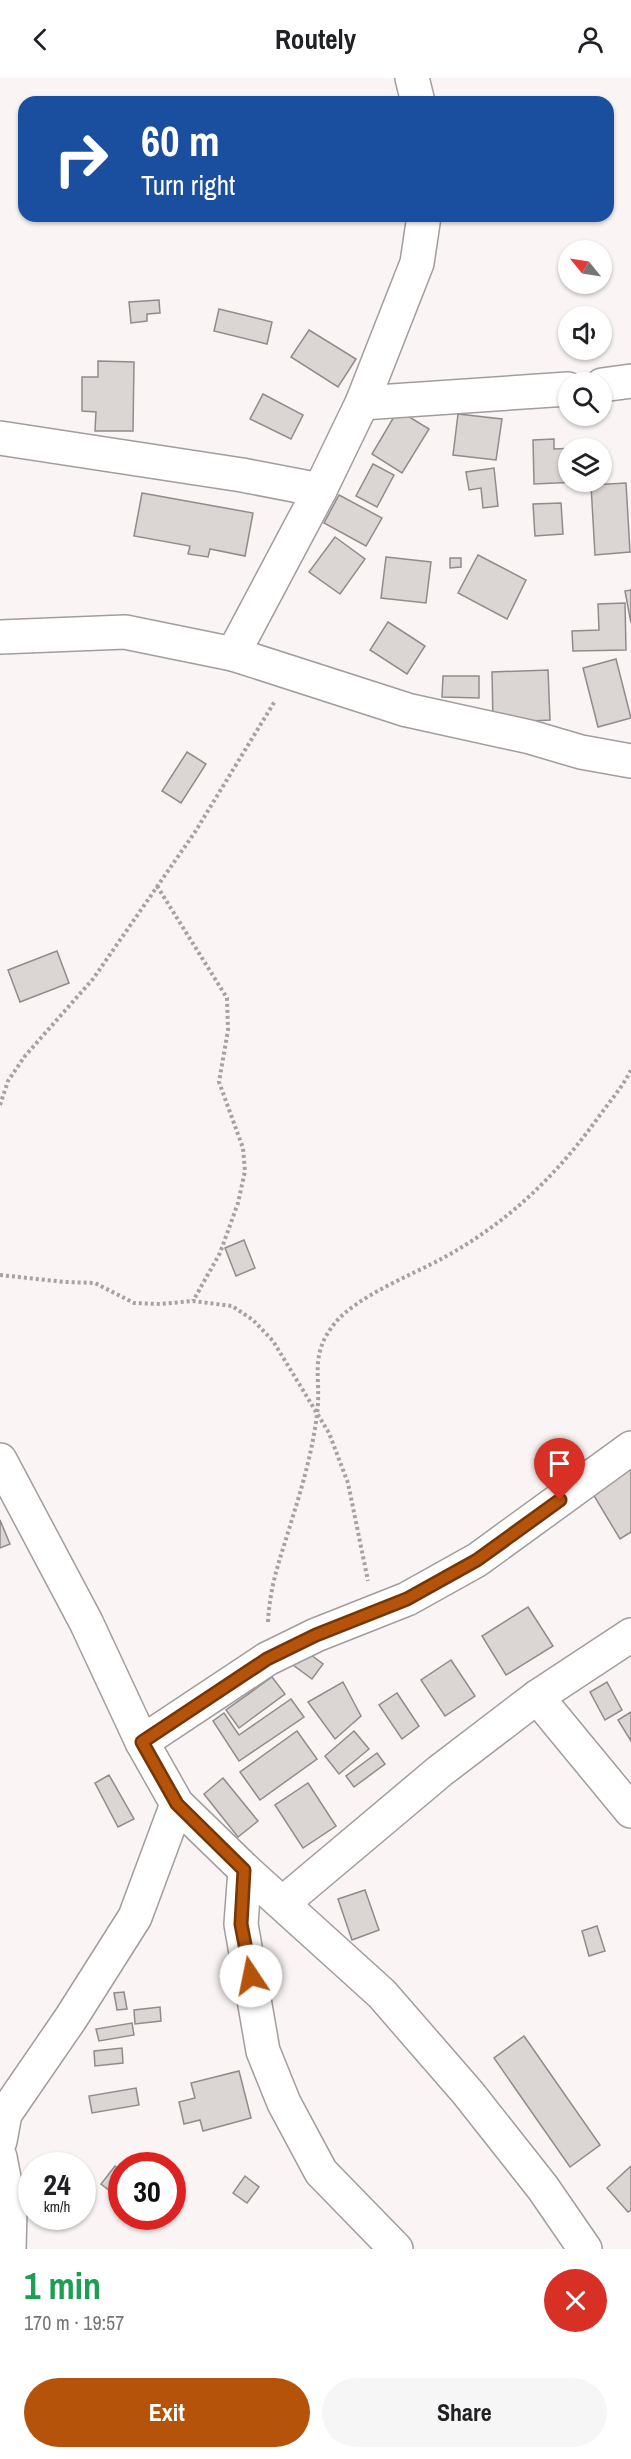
<!DOCTYPE html>
<html lang="en">
<head>
<meta charset="utf-8">
<style>
	body { margin:0; font-family:"Archivo Narrow",sans-serif; background:#f6f6f6; color:#202124; height:100vh; display:flex; flex-direction:column; font-size:22px; white-space:nowrap }
	* { box-sizing:border-box; margin:0 }
	p { font-size:20px; color:#757577 }
	.icon { flex:none; width:33px; height:33px; fill:none; stroke:currentColor; stroke-width:2; stroke-linecap:round; stroke-linejoin:round }
	.map { position:relative; height:2171px; overflow:hidden }
	.sheet { display:flex; flex-direction:column; background:#fff; flex:1 }
	.sheet>* { flex:none }
	.guide { position:absolute; left:18px; top:18px; width:596px; height:126px; border-radius:18px; box-shadow:0 2px 4px #0004; background:#1a4fa0; color:#fff; overflow:hidden }
	.needle { width:39px; rotate:300deg }
	.tools { position:absolute; left:558px; top:162px; display:grid; gap:12px }
	.tools a { display:grid; place-items:center; width:54px; height:54px; border-radius:50%; background:#fff; box-shadow:0 2px 4px #0004; font-size:30px }
	.speed { position:absolute; left:18px; top:2074px; display:flex; gap:12px; font-size:30px; font-weight:700; text-align:center }
	.speed>* { display:grid; place-content:center; width:78px; height:78px; border-radius:50%; background:#fff; box-shadow:0 2px 4px #0004; line-height:1 }
	.speed small { font-size:15px; font-weight:400 }
	.speed .limit { border:9px solid #d22; background:#fff; color:#111 }
	.pin { position:absolute; display:grid; place-items:center; width:51px; height:51px; color:#fff; margin:-62px -26px; border-radius:50% 50% 50% 0; rotate:-45deg; box-shadow:0 0 6px #0007 }
	.pin .icon { rotate:45deg }
	.me { position:absolute; width:66px; margin:-33px; rotate:349deg; stroke-linejoin:round; filter:drop-shadow(0 0 4px #0008) }
	.turn { display:flex; align-items:center; gap:21px; height:126px; padding:0 24px; font-size:27px }
	.turn .icon { width:78px; height:78px; stroke-width:2.5 }
	.turn b { display:block; font-size:42px; line-height:51px }
	.round { display:grid; place-items:center; flex:none; width:63px; height:63px; border-radius:32px; background:#f6f6f6 }
	.headline { display:flex; align-items:center; justify-content:space-between; height:102px; padding:0 24px }
	h1 { font-size:36px; font-weight:800; line-height:45px; color:#1e9e55 }
	.primary-button { display:flex; gap:12px; margin-top:auto; padding:12px 24px }
	.primary-button a { flex:1; height:69px; border-radius:36px; background:#b45309; color:#fff; font-size:24px; font-weight:800; line-height:69px; text-align:center }
	.primary-button a+a { background:#f6f6f6; color:#202124 }
	header { display:flex; justify-content:space-between; align-items:center; height:78px; padding:0 24px; background:#fff; font-size:27px; font-weight:800 }
	.map>svg:first-child { display:block }
	.building { fill:#dbd5d4; stroke:#918b8b; stroke-width:1.5 }
	.lines { fill:none; stroke-linecap:round; stroke-linejoin:round }
	.minor-casing { stroke:#a29d9c; stroke-width:36 }
	.path { stroke:#a7a2a2; stroke-width:4; stroke-dasharray:3 3; stroke-linecap:butt }
	.minor { stroke:#fff; stroke-width:33 }
	.route-casing { stroke:#753606; stroke-width:15 }
	.route { stroke:#b45309; stroke-width:10 }
</style>
</head>
<body>
<header><svg class="icon" aria-label="back" viewBox="0 0 24 24"><path d="M15 5l-7 7 7 7"/></svg>Routely<svg class="icon" aria-label="person" viewBox="0 0 24 24"><circle cx="12" cy="8" r="4"/><path d="M4 21q1-7 8-7t8 7"/></svg></header>
<div class="map">
<svg width="631" height="2171" viewBox="0 0 631 2171">
	<rect width="100%" height="100%" fill="#faf4f4"/>
	<g class="building">
		<polygon points="159,222 160,235 147,236 147,243 131,245 129,224"/>
		<polygon points="219,231 272,244 267,266 214,253"/>
		<polygon points="309,252 356,281 338,309 291,279"/>
		<polygon points="98,283 134,284 133,353 95,353 96,334 82,333 82,299 98,299"/>
		<polygon points="263,316 303,337 291,361 250,341"/>
		<polygon points="398,332 429,351 402,395 372,376"/>
		<polygon points="458,336 502,341 496,382 453,377"/>
		<polygon points="554,361 554,371 577,370 568,370 568,404 578,404 534,406 533,362"/>
		<polygon points="373,386 394,397 377,429 356,418"/>
		<polygon points="494,390 498,428 483,430 481,410 469,412 466,394"/>
		<polygon points="626,405 630,474 595,477 591,407"/>
		<polygon points="142,415 253,435 245,478 210,471 208,479 188,476 190,468 134,458"/>
		<polygon points="339,417 382,440 366,468 324,445"/>
		<polygon points="561,425 563,456 535,458 533,426"/>
		<polygon points="335,459 365,481 340,516 309,494"/>
		<polygon points="478,477 526,502 507,541 458,515"/>
		<polygon points="386,479 431,484 426,525 381,520"/>
		<polygon points="450,480 461,480 461,489 450,490"/>
		<polygon points="631,512 631,545 625,513"/>
		<polygon points="625,525 626,572 573,573 572,553 599,552 598,526"/>
		<polygon points="388,544 425,568 407,596 370,572"/>
		<polygon points="616,581 631,640 598,649 583,590"/>
		<polygon points="548,592 550,642 493,645 492,594"/>
		<polygon points="443,598 479,598 479,620 442,619"/>
		<polygon points="187,674 206,686 181,725 162,713"/>
		<polygon points="57,873 69,905 20,924 8,892"/>
		<polygon points="244,1162 255,1190 236,1198 225,1170"/>
		<polygon points="631,1386 631,1454 620,1461 590,1411"/>
		<polygon points="0,1442 10,1466 0,1470"/>
		<polygon points="528,1529 553,1568 506,1597 482,1558"/>
		<polygon points="299,1568 323,1586 312,1601 289,1584"/>
		<polygon points="451,1582 475,1618 445,1638 421,1602"/>
		<polygon points="272,1599 285,1616 239,1650 226,1632"/>
		<polygon points="343,1604 361,1638 335,1661 308,1624"/>
		<polygon points="607,1604 622,1632 605,1642 590,1614"/>
		<polygon points="397,1615 419,1648 402,1661 379,1627"/>
		<polygon points="291,1621 304,1639 239,1683 213,1643 224,1635 239,1657"/>
		<polygon points="631,1634 631,1663 618,1642"/>
		<polygon points="297,1653 317,1681 260,1722 240,1694"/>
		<polygon points="354,1653 369,1671 339,1696 325,1678"/>
		<polygon points="377,1675 385,1686 354,1709 346,1698"/>
		<polygon points="109,1697 134,1741 118,1749 95,1705"/>
		<polygon points="223,1700 258,1743 238,1759 204,1716"/>
		<polygon points="308,1705 336,1748 303,1770 275,1727"/>
		<polygon points="365,1812 379,1852 352,1862 338,1821"/>
		<polygon points="597,1848 605,1873 589,1878 582,1853"/>
		<polygon points="124,1914 127,1931 117,1932 114,1915"/>
		<polygon points="160,1929 161,1943 135,1946 134,1932"/>
		<polygon points="132,1945 134,1957 99,1963 96,1951"/>
		<polygon points="524,1958 600,2067 570,2089 494,1980"/>
		<polygon points="122,1970 123,1985 95,1988 94,1973"/>
		<polygon points="239,1993 251,2040 203,2053 200,2042 184,2046 179,2024 195,2020 191,2005"/>
		<polygon points="136,2010 139,2027 92,2035 89,2018"/>
		<polygon points="115,2088 122,2093 122,2114 118,2119 101,2106"/>
		<polygon points="631,2088 631,2132 628,2134 607,2110"/>
		<polygon points="245,2098 259,2109 247,2125 233,2115"/>
	</g>
	<g class="lines">
		<defs>
			<g id="minor">
				<polyline points="412,0 418,24"/>
				<polyline points="602,307 631,303"/>
				<polyline points="362,325 568,311"/>
				<polyline points="0,360 242,397 320,412"/>
				<polyline points="0,559 125,554 233,576 407,632 530,659 581,674 631,683"/>
				<polyline points="233,576 320,412 362,325 417,185 424,138"/>
				<polyline points="0,1382 86,1544 142,1664 177,1726 245,1792 382,1916 468,2015 543,2110 585,2171"/>
				<polyline points="537,1619 631,1733"/>
				<polyline points="142,1664 267,1581 316,1557 407,1521 477,1482 631,1370"/>
				<polyline points="245,1792 241,1846 263,1973 284,2025 321,2094 396,2171"/>
				<polyline points="283,1825 440,1693 537,1619 631,1557"/>
				<polyline points="0,2063 5,2036 71,1940 135,1839 177,1726"/>
				<polyline points="0,2079 10,2132 9,2171"/>
			</g>
		</defs>
		<use href="#minor" class="minor-casing"/>
		<g class="path">
			<polyline points="157,808 227,920 228,952 219,1004 243,1070 245,1093 238,1125 220,1175 193,1223"/>
			<polyline points="0,1027 8,1003 25,978 93,901 195,754 275,623"/>
			<polyline points="0,1197 65,1204 95,1205 134,1225 160,1226 193,1223 232,1228 253,1242 273,1263 329,1355 348,1405 368,1503"/>
			<path d="M268,1544C270,1504 282,1476 293,1438C303,1406 313,1370 317,1336C322,1300 308,1278 335,1245C357,1218 412,1197 443,1180C509,1144 557,1097 600,1037C611,1022 623,1008 631,992"/>
		</g>
		<use href="#minor" class="minor"/>
	</g>
	<g class="lines">
		<defs>
			<polyline id="route" points="251,1898 241,1846 244,1792 177,1726 142,1664 267,1581 316,1557 407,1521 477,1482 560,1422"/>
		</defs>
		<use href="#route" class="route-casing"/>
		<use href="#route" class="route"/>
	</g>
</svg>
<div class="tools">
<a><svg class="needle" viewBox="-14 -14 28 28"><path d="M0-13l5 13h-10z" fill="#e53935"/><path d="M0 13l5-13h-10z" fill="#757577"/></svg></a>
<a><svg class="icon" aria-label="sound" viewBox="0 0 24 24"><path d="M4 9h4l5-4v14l-5-4H4zM17 9q2 3 0 6"/></svg></a>
<a><svg class="icon" aria-label="search" viewBox="0 0 24 24"><circle cx="10" cy="10" r="6"/><path d="M15 15l6 6"/></svg></a>
<a><svg class="icon" aria-label="layers" viewBox="0 0 24 24"><path d="M12 4l9 5-9 5-9-5zM3 14l9 5 9-5"/></svg></a>
</div>
<div class="speed"><div>24<small>km/h</small></div><div class="limit">30</div></div>
<div class="pin" style="left:560px;top:1422px;background:#d93025"><svg class="icon" aria-label="arrive" viewBox="0 0 24 24"><path d="M6 21V4h12l-3 4 3 4H6"/></svg></div>
<svg class="me" style="left:251px;top:1898px" viewBox="-20 -20 40 40"><circle r="19" fill="#fff"/><path d="M0-13L10 11 0 6-10 11z" fill="#b45309"/></svg>
<div class="guide">
<div class="turn"><svg class="icon" aria-label="right" viewBox="0 0 24 24"><path d="M7 20v-9h11M14 6l5 5-5 5"/></svg><div><b>60 m</b>Turn right</div></div>
</div>
</div>
<section class="sheet">
<div class="headline"><div><h1>1 min</h1><p>170 m · 19:57</p></div><a class="round" style="background:#d93025;color:#fff"><svg class="icon" aria-label="close" viewBox="0 0 24 24"><path d="M6 6l12 12M18 6L6 18"/></svg></a></div>
<div class="primary-button"><a>Exit</a><a>Share</a></div>
</section>
</body>
</html>
